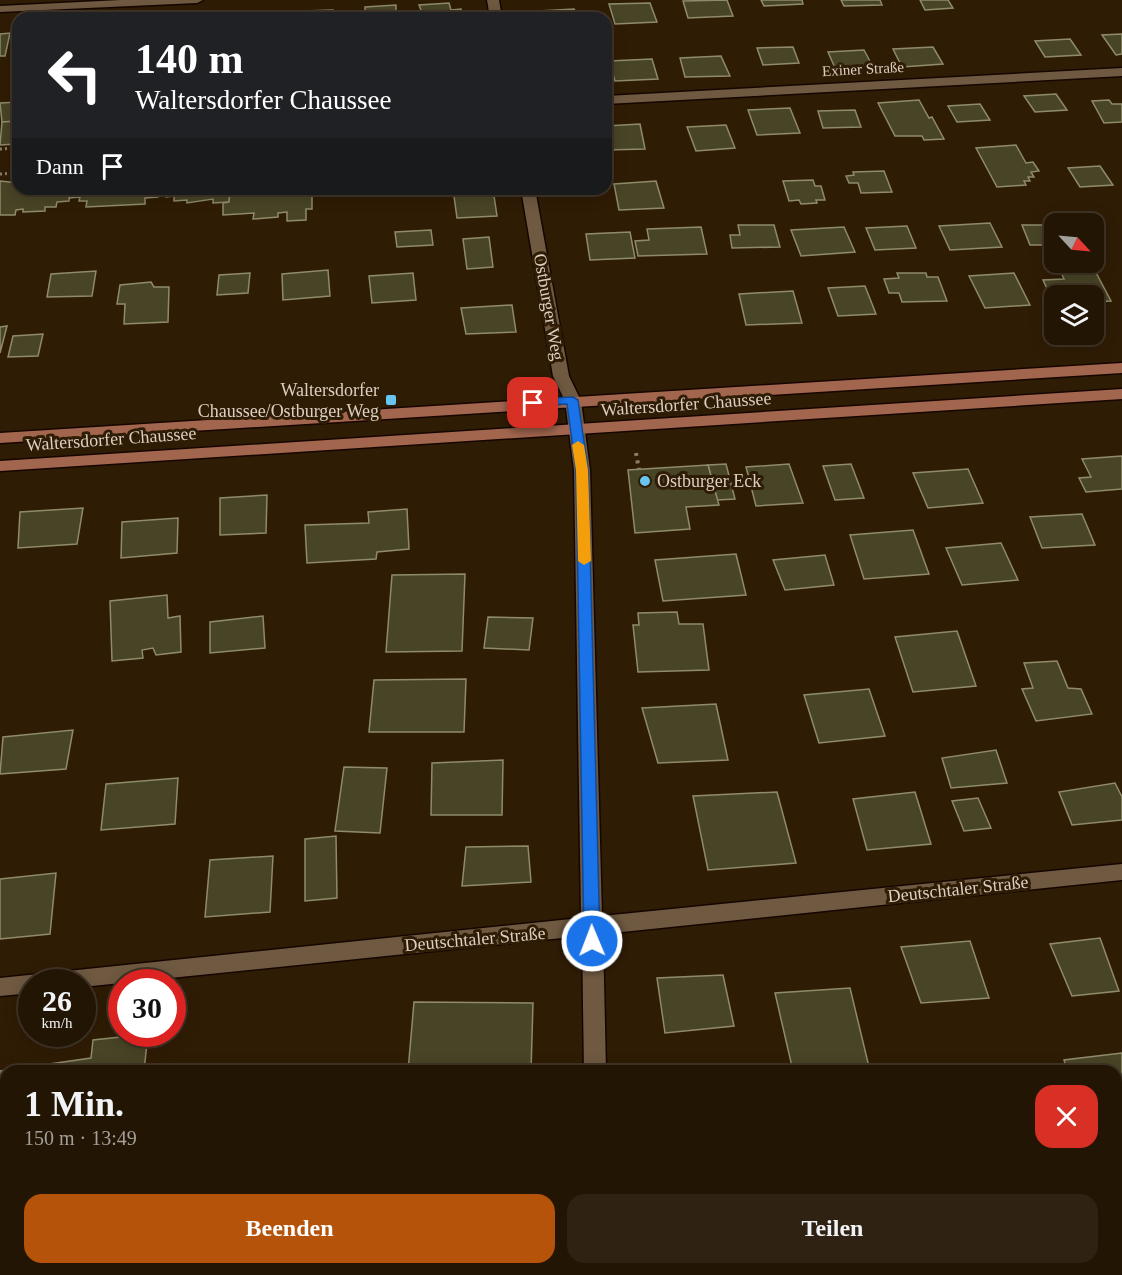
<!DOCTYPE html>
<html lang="de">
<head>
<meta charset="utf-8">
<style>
	body { margin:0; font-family:"Times New Roman",serif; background:#2f2213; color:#f1f3f6; height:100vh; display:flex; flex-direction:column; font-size:22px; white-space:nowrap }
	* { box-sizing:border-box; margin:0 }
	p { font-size:20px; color:#a39f9a }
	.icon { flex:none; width:33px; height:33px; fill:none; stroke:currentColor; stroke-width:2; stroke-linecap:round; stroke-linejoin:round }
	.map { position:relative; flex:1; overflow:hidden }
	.sheet { position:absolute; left:0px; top:1065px; width:1122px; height:210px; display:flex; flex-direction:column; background:#231504; border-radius:18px 18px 0 0; box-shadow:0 3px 15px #0003,0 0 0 2px #403426 }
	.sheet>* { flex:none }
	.banner { position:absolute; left:12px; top:12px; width:600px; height:183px; border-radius:18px; box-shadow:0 3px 15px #0003,0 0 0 2px #403426; background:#202124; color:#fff; overflow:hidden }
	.needle { width:39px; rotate:116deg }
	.tools { position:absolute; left:1044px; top:213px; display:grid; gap:12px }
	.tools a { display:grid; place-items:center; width:60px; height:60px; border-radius:12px; background:#231504; box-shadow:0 3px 15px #0003,0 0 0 2px #403426; font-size:30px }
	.speed { position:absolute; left:18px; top:969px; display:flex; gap:12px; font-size:30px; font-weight:700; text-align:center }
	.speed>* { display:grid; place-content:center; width:78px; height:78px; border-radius:50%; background:#231504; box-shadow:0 3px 15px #0003,0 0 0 2px #403426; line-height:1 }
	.speed small { font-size:15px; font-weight:400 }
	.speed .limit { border:9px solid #d22; background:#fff; color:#111 }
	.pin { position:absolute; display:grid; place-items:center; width:51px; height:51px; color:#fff; margin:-26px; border-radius:12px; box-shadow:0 3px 9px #0006 }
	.me { position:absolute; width:66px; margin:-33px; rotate:359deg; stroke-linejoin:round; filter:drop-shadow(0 0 4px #0008) }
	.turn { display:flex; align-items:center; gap:21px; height:126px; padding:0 24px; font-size:27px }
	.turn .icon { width:78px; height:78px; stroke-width:2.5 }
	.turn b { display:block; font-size:42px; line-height:51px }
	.then { display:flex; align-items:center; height:57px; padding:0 24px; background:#0003; gap:12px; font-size:22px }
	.round { display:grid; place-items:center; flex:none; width:63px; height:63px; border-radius:18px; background:#2f2213 }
	.summary { display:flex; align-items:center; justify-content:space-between; height:102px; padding:0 24px }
	h1 { font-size:36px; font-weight:800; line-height:45px }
	.primary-button { display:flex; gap:12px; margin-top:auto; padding:12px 24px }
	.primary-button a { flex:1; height:69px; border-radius:18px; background:#b45309; color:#fff; font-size:24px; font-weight:800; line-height:69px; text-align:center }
	.primary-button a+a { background:#2f2213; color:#f1f3f6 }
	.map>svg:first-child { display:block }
	.building { fill:#484426; stroke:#8f8b6a; stroke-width:1.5 }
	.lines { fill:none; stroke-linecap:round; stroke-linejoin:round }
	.minor-casing { stroke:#160600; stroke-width:3 }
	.major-casing { stroke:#160600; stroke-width:3 }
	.path-far1 { stroke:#8d7d6c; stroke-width:3; stroke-dasharray:2 3; stroke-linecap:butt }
	.path { stroke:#8d7d6c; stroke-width:4; stroke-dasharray:3 4.5; stroke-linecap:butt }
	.minor { fill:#6f5941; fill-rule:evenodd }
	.major { fill:#a2664e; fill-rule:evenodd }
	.route { fill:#1a73e8; stroke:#114b97; stroke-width:1.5 }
	.slow { fill:#f59e0b }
	.poi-dot { fill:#68c4f0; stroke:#2f1c05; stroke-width:2 }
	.labels { text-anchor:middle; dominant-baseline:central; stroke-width:6; stroke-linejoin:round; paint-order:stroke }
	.far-street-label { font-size:15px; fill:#dccfc2; stroke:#2f1c05 }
	.street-label { font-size:18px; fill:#dccfc2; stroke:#2f1c05 }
	.poi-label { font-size:18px; fill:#dccfc2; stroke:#2f1c05; text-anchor:end }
</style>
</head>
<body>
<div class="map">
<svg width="1122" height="1275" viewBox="0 0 1122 1275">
	<rect width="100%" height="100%" fill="#2f1c05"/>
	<g class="building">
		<polygon points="727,0 733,16 688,18 683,1"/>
		<polygon points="761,0 802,0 803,4 764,6"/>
		<polygon points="841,0 880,0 882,5 844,6"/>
		<polygon points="920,0 948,0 953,8 925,10"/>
		<polygon points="449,3 451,10 461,9 462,17 424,18 419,5"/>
		<polygon points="650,3 657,22 615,24 609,4"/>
		<polygon points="396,5 396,18 365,18 365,7"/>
		<polygon points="574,9 577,14 583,13 584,18 541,18 539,11"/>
		<polygon points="333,10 333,18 305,18 304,11"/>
		<polygon points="10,33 5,56 0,56 0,34"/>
		<polygon points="1122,34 1122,54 1116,55 1102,35"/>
		<polygon points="1070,39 1081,55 1045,57 1035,41"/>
		<polygon points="793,47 799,63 763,65 757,48"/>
		<polygon points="933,47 943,64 902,67 893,49"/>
		<polygon points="864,50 872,65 835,68 828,52"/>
		<polygon points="721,56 730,76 685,77 680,58"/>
		<polygon points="652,59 658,79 615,81 609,61"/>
		<polygon points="1056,94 1067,110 1035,112 1024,96"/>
		<polygon points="919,100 929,118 932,117 944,139 924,140 922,136 895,136 878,103"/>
		<polygon points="1109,100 1112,104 1122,104 1122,122 1104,123 1092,101"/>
		<polygon points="18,102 18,121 2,122 0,103"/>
		<polygon points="980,104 990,120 957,122 948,106"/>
		<polygon points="790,108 800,133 757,135 748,110"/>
		<polygon points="855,110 861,127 823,128 818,111"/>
		<polygon points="18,121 18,141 16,144 0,145 2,122"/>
		<polygon points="640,124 645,149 606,150 606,126"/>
		<polygon points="726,125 735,148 696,151 687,127"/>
		<polygon points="1016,145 1026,163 1033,162 1039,171 1031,172 1034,177 1028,177 1030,181 1024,181 1026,185 997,187 976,148"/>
		<polygon points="1100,166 1113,185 1080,187 1068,168"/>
		<polygon points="884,171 892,192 861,193 858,183 849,183 846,176 854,175 853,172"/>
		<polygon points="813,180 815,186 821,186 825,200 816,200 817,203 801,204 799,200 789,201 783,181"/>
		<polygon points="0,181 18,183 18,189 74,189 71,189 69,201 57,202 56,207 45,207 45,211 23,212 23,209 16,210 15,215 0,215"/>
		<polygon points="656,181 664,208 619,210 614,184"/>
		<polygon points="71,189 159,189 158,197 145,198 145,204 86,207 87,201 79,201 80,197 69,198"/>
		<polygon points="159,189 248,189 248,192 230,193 229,202 213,203 213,199 187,203 187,200 174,201 174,196 166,197 166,193 159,193"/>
		<polygon points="296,189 312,189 312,209 306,209 306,220 287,221 287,212 278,213 278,217 253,219 254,213 223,215 223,203 229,202 230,193 248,192 247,196 297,192"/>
		<polygon points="453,189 493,189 497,216 457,218"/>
		<polygon points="990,223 1002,247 950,250 939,226"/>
		<polygon points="738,225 774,225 780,247 732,248 730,235 740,235"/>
		<polygon points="1022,225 1054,225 1054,245 1030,245"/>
		<polygon points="907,226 916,248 875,250 866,228"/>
		<polygon points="701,227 707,254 638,256 635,241 649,240 647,229"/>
		<polygon points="844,227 855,252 801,256 791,230"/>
		<polygon points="431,230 433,245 397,247 395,232"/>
		<polygon points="630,232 635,258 590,260 586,234"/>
		<polygon points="489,237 493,267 467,269 463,239"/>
		<polygon points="1092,265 1111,301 1094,302 1094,296 1054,296 1054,304 1043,280 1064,279 1058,266"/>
		<polygon points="328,270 330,296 283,300 282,274"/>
		<polygon points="96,271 92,296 47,297 51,274"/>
		<polygon points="250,273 248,293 217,295 219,275"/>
		<polygon points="413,273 416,300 372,303 369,276"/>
		<polygon points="897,273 926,273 927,277 938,277 947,301 902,302 899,293 889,293 884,279 899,278"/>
		<polygon points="1014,273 1030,305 985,308 969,276"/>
		<polygon points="151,282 154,287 169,287 168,322 124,324 125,304 117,304 120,285"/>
		<polygon points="865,286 876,314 838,316 828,288"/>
		<polygon points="793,291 802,323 746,325 739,294"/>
		<polygon points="512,305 516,332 466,334 461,308"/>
		<polygon points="7,326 0,353 0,327"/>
		<polygon points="43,334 38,356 8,357 13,336"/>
		<polygon points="1122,456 1122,489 1086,492 1079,478 1091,477 1082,459"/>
		<polygon points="726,464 735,499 717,500 708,465"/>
		<polygon points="789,464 803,503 756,506 746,467"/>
		<polygon points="851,464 864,498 835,500 823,466"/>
		<polygon points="708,465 719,505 686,507 690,529 635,533 628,470"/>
		<polygon points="968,469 983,503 928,508 913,473"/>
		<polygon points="267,495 266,533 220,535 220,498"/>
		<polygon points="83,508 77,544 18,548 20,512"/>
		<polygon points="407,509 409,549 377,552 376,559 307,563 305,525 369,523 368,512"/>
		<polygon points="1082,514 1095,545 1042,548 1030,517"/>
		<polygon points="178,518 177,553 121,558 122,522"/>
		<polygon points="913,530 929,574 864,579 850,535"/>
		<polygon points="1001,543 1018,580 962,585 946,548"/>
		<polygon points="736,554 746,595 663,601 655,560"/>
		<polygon points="825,555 834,585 785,590 773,560"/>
		<polygon points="465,574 462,651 386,652 392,575"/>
		<polygon points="167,595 168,618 180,616 181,652 156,655 153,648 142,650 143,658 112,661 110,601"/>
		<polygon points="677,612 679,624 703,624 709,670 638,672 633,625 639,625 638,613"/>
		<polygon points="263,616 265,648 210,653 210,622"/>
		<polygon points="488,617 533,618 529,650 484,648"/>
		<polygon points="957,631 976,686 913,692 895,637"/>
		<polygon points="1057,661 1068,688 1081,689 1092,714 1036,721 1022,689 1033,688 1024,663"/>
		<polygon points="466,679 464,732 369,732 374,680"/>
		<polygon points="869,689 885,736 819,743 804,695"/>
		<polygon points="716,704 728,760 658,763 642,708"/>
		<polygon points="73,730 66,769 0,774 3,737"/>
		<polygon points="996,750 1007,783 951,788 942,758"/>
		<polygon points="503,760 502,815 431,815 432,763"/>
		<polygon points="344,767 387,768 380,833 335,831"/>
		<polygon points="178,778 175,824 101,830 106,784"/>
		<polygon points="1115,783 1122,797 1122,820 1072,825 1059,792"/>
		<polygon points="777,792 796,863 708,870 693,796"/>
		<polygon points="915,792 931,844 867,850 853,799"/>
		<polygon points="978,798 991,828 964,831 952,801"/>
		<polygon points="336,836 337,898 305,901 305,839"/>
		<polygon points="528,846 531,882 462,886 466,847"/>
		<polygon points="273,856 270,912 205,917 210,860"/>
		<polygon points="56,873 50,934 0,939 0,879"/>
		<polygon points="1100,938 1119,991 1072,996 1050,944"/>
		<polygon points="970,941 989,998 921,1003 901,947"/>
		<polygon points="723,975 734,1026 665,1033 657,978"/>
		<polygon points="850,988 870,1071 793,1071 775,993"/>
		<polygon points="414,1002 533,1003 531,1071 408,1071"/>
		<polygon points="148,1034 144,1071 6,1071 6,1147 0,1147 0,1071 91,1058 93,1040"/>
		<polygon points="1122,1053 1122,1131 1116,1132 1116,1071 1067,1071 1064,1060"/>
		<polygon points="25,1269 132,1269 132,1272 101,1275 24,1275"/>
		<polygon points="218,1269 273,1269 218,1273"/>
		<polygon points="669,1269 743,1269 744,1275 670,1275"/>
	</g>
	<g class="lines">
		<defs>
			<g id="minor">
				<polygon points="121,0 203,0 197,3 0,12 0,6"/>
				<polygon points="487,0 499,0 502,18 490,18"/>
				<polygon points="1122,68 1122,76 606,104 606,96"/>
				<polygon points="521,189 535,189 569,376 581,401 590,470 602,916 1122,864 1122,880 603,934 606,1071 584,1071 582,936 82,987 82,982 32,982 32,993 0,996 0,978 581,918 574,470 565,401 553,376"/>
				<rect x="587" y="1269" width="24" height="6"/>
			</g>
			<g id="major">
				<polygon points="1122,363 1122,373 0,443 0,433"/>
				<polygon points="1122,389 1122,399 0,471 0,461"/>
			</g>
		</defs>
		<use href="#minor" class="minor-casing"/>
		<use href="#major" class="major-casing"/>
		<g class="path-far1">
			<polyline points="0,149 18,148"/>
			<polyline points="0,174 18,173"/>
		</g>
		<polyline class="path" points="636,453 639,470"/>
		<use href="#minor" class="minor"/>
		<use href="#major" class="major"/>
	</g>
	<polygon class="route" points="573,397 578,400 588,470 600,941 598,945 592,947 586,945 584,941 576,470 567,404 533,406 527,403 533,399"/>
	<polygon class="slow" points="578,441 584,445 588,470 591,561 584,565 578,561 576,470 572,445"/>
	<g class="poi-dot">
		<rect x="385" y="394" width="12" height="12" rx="3"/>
		<circle cx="645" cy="481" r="6"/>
	</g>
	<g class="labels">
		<g class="far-street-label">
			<text transform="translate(863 69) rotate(-3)">Exiner Straße</text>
		</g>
		<g class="street-label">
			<text transform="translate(549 307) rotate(80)">Ostburger Weg</text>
			<text transform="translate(686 404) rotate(-4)">Waltersdorfer Chaussee</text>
			<text transform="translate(111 439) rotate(-4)">Waltersdorfer Chaussee</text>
			<text transform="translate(958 889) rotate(-6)">Deutschtaler Straße</text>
			<text transform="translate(475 939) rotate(-5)">Deutschtaler Straße</text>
		</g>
		<g class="poi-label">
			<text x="379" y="390">Waltersdorfer<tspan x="379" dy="21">Chaussee/Ostburger Weg</tspan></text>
			<text x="657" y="481" text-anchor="start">Ostburger Eck</text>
		</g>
	</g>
</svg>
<div class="tools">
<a><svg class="needle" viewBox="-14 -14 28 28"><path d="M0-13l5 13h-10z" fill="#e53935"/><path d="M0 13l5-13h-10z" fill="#a39f9a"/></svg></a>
<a><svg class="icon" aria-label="layers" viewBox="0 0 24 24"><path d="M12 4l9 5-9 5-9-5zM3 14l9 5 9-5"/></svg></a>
</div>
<div class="speed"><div>26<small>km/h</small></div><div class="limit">30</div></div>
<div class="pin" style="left:533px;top:403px;background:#d93025"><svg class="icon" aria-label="arrive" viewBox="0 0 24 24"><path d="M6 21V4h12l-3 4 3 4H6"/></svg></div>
<svg class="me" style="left:592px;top:941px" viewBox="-20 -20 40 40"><circle r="17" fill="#1a73e8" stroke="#fff" stroke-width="3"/><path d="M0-11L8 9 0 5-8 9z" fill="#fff"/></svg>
<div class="banner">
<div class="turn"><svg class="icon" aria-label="left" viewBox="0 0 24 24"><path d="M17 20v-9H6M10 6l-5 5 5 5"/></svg><div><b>140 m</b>Waltersdorfer Chaussee</div></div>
<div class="then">Dann<svg class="icon" aria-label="arrive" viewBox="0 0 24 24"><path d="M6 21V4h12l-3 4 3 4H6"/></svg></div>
</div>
<section class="sheet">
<div class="summary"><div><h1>1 Min.</h1><p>150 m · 13:49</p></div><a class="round" style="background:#d93025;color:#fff"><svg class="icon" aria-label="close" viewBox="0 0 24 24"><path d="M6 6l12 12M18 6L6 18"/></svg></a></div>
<div class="primary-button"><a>Beenden</a><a>Teilen</a></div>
</section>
</div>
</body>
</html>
